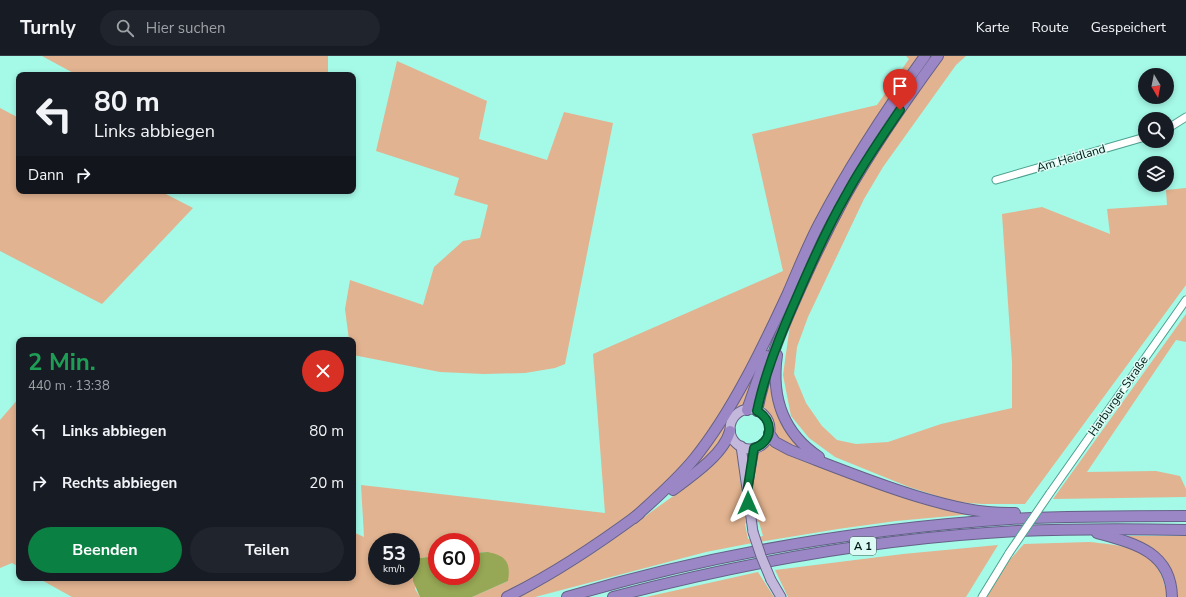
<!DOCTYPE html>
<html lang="de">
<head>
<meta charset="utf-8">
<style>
	body { margin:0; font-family:"Nunito Sans",sans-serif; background:#20242c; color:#f1f3f6; height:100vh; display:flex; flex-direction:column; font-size:15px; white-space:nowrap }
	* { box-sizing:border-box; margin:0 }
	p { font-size:13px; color:#9ea1a6 }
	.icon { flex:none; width:22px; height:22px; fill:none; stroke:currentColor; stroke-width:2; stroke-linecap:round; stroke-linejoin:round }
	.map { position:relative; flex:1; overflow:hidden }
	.details { position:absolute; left:16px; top:281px; width:340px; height:244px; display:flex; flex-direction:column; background:#171b24; border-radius:8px; box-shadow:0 2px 6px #0003 }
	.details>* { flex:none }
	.top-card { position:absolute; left:16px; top:16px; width:340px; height:122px; border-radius:8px; box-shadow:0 2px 6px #0003; background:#171b24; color:#f1f3f6; overflow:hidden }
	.needle { width:26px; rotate:170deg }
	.tools { position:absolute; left:1138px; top:12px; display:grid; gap:8px }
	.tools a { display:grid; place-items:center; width:36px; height:36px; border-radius:50%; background:#171b24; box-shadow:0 2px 6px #0003; font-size:20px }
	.speed { position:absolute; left:368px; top:477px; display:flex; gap:8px; font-size:20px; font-weight:700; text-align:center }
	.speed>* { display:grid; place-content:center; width:52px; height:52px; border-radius:50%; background:#171b24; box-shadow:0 2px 6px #0003; line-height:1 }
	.speed small { font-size:10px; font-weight:400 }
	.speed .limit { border:6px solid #d22; background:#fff; color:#111 }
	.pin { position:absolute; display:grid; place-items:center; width:34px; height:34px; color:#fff; margin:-41px -17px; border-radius:50% 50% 50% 0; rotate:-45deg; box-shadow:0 0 4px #0007 }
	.pin .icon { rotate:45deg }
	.me { position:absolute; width:44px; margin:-22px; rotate:0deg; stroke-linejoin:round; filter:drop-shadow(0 0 3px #0008) }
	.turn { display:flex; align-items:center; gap:14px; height:84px; padding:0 12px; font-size:18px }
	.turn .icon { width:52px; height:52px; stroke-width:2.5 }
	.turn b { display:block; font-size:28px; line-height:34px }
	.then { display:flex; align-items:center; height:38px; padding:0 12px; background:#0003; gap:8px; font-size:15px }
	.round { display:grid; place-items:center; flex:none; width:42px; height:42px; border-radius:21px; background:#20242c }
	.headline { display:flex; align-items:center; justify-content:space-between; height:68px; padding:0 12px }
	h1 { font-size:24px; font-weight:700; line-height:30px; color:#1e9e55 }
	.action { display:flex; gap:8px; margin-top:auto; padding:8px 12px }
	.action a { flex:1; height:46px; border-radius:24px; background:#0b8043; color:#fff; font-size:16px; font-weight:700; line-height:46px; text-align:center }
	.action a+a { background:#20242c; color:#f1f3f6 }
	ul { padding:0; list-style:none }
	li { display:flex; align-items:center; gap:12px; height:52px; padding:0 12px }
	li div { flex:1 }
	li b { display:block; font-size:15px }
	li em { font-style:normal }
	header { display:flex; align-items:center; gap:24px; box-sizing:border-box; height:56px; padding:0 20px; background:#171b24; border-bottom:1px solid #363941 }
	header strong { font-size:19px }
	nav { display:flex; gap:22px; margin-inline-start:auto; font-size:14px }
	.search { width:280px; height:36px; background:#20242c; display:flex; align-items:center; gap:10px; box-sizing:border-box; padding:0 14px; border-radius:22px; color:#9ea1a6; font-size:15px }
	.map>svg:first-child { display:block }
	.green { fill:#e1b390; fill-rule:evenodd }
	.water { fill:#96a755 }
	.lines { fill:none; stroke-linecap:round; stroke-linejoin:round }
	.minor-casing { stroke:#4da190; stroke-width:9 }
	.major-casing { stroke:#656087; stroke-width:11 }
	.highway-casing { stroke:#656087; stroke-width:12 }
	.minor { stroke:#fff; stroke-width:7 }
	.major { stroke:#c3b7dc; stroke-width:9 }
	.highway { stroke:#9b87c5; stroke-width:10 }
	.minor-bridge-casing { stroke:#4da190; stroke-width:9; stroke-linecap:butt }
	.major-bridge-casing { stroke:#656087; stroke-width:11; stroke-linecap:butt }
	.minor-bridge { stroke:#fff; stroke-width:7 }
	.major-bridge { stroke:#c3b7dc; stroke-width:9 }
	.route-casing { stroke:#07532c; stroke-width:10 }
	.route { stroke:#0b8043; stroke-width:7 }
	.labels { text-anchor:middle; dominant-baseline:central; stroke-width:3; stroke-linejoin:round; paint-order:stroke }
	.shield { fill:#dcfbf4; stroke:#425c56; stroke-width:1 }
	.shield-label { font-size:11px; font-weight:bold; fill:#001813 }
	.street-label { font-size:12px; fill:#001813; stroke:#dcfbf4 }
</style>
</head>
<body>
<header>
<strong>Turnly</strong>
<div class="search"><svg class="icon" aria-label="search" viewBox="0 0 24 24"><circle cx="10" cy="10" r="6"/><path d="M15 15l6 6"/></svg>Hier suchen</div>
<nav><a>Karte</a><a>Route</a><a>Gespeichert</a></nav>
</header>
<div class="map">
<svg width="1186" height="541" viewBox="0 0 1186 541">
	<rect width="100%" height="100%" fill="#a5f9e7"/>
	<g class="green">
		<polygon points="42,0 328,0 328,19 77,19"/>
		<path d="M906,0H921L879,59L743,320L717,366L689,406L643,451L595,486L501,541H472L508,525L488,496L471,497V486H437V500L420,502L415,533L420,541H72L38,522H353V476L364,481L361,429L605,457L593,298L783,215L752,78L877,49L909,3ZM377,486H411V520H377Z"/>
		<polygon points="943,0 966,0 956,9 883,111 864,143 808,261 797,291 794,318 806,347 822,370 837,384 856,388 888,386 941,368 1012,352 1012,306 1002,158 1042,151 1110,178 1107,153 1167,149 1166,134 1186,132 1186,229 1025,448 982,448 956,446 909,431 835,401 809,382 791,360 783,319 790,269 830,179 855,131 906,51"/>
		<polygon points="397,5 487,45 479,83 547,104 564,56 613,67 565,308 555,312 525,317 484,318 440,316 353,299 353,284 349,284 345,253 350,224 423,249 434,211 463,185 480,182 488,149 454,139 459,122 376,95"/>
		<polygon points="0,52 19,62 19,135 160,135 193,152 102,248 0,195"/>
		<polygon points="1186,258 1186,286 1176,284 1087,416 1156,415 1180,420 1186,433 1186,441 1053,443"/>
		<polygon points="765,289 748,348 735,356 729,366 727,374 712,397 685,422"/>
		<polygon points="772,309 773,327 806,395 781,386 774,376 773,367 763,349"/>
		<polygon points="19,342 19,511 12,507 0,512 0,364"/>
		<path d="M770,386L973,458L896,465L838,473L747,488L706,496L535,541H519L566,514L601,492L676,438L730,387L733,388L738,396L742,442L746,467L745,468L748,483L763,480L759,466H755C753,451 746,409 755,398C758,394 766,389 770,386Z"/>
		<polygon points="1123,480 1186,480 1186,541 1174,541 1166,510"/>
		<path d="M1089,486C1130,490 1160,493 1167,541H984L1005,509L1024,488Z"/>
		<polygon points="998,489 966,541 788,541 775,514 903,498"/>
		<polygon points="758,516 774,541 646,541"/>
	</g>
	<path class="water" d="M488,496C506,500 511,506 508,525L472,541H420L413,525V506L420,502L437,500V520H471V497Z"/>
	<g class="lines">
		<defs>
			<g id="minor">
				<polyline points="1167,73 1186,61"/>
				<polyline points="996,124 1145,81"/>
				<polyline points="1050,437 1186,244"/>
				<polyline points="982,541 1009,497"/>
			</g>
			<g id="major">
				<circle cx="750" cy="373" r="20"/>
				<polyline points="741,390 753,476"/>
				<polyline points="748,427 754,392"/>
				<polyline points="771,524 781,541"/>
			</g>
			<g id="highway">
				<path d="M777,299C771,341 783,377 819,401"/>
				<polyline points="747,354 766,300"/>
				<path d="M757,355C766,309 785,266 804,224C817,195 831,167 846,139C873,91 905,45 938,0"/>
				<path d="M769,377L775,386L790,394C832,410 873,427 916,440C949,450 981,458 1015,457"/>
				<path d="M673,434C692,420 724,398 730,375"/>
				<path d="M634,462C655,443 676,425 694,403C732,356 763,291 788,237C798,214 807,191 819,168C850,109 886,54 925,0"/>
				<path d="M1097,477C1133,487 1171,495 1172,541"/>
				<path d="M507,541C554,518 597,489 639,458"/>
				<path d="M567,541C711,498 860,473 1010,463C1068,460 1127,460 1186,460"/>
				<path d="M613,541C745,506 881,482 1017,475C1073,473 1130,473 1186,474"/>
			</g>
		</defs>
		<use href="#minor" class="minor-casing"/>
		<use href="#major" class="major-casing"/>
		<use href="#highway" class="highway-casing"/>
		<use href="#minor" class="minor"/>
		<use href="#major" class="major"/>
		<use href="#highway" class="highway"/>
		<defs>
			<polyline id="minor-bridge" points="1009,497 1050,437"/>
			<polyline id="major-bridge" points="753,476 761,500 771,524"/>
		</defs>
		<use href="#minor-bridge" class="minor-bridge-casing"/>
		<use href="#major-bridge" class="major-bridge-casing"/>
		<use href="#minor-bridge" class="minor-bridge"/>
		<use href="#major-bridge" class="major-bridge"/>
	</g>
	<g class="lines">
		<defs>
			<path id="route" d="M748,447L747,437L754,392C773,386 774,364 757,355C765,316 780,279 796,243C811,208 827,172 846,139C862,109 881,82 900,54"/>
		</defs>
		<use href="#route" class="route-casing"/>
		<use href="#route" class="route"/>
	</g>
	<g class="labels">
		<rect class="shield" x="850" y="481" width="26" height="18" rx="3"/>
		<g class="shield-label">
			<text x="863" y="490">A 1</text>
		</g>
		<g class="street-label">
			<text transform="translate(1071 102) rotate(-16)">Am Heidland</text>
			<text transform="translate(1118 340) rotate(-55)">Harburger Straße</text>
		</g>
	</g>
</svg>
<div class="tools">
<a><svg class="needle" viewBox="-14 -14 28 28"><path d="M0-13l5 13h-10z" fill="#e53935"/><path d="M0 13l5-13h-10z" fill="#9ea1a6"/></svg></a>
<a><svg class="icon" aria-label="search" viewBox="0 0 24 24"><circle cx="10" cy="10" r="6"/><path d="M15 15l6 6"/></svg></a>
<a><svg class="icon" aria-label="layers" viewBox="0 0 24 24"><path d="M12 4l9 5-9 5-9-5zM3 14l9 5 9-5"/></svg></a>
</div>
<div class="speed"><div>53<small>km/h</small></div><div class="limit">60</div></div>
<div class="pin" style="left:900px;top:54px;background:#d93025"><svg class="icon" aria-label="arrive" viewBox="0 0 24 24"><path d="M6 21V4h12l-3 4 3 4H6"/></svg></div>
<svg class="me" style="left:748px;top:447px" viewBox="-20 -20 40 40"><path d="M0-17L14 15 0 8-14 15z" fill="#0b8043" stroke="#fff" stroke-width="4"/></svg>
<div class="top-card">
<div class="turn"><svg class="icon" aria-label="left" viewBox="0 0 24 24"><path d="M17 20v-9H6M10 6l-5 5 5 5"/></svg><div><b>80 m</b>Links abbiegen</div></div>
<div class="then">Dann<svg class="icon" aria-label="right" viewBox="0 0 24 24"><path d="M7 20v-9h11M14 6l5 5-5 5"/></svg></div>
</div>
<section class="details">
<div class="headline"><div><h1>2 Min.</h1><p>440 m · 13:38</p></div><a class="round" style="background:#d93025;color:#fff"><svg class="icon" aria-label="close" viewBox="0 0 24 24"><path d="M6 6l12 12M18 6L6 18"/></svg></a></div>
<ul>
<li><svg class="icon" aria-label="left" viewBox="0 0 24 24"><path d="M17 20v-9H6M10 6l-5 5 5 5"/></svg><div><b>Links abbiegen</b></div><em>80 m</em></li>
<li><svg class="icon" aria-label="right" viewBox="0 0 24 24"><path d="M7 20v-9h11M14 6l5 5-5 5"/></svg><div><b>Rechts abbiegen</b></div><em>20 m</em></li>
</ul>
<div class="action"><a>Beenden</a><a>Teilen</a></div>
</section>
</div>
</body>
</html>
